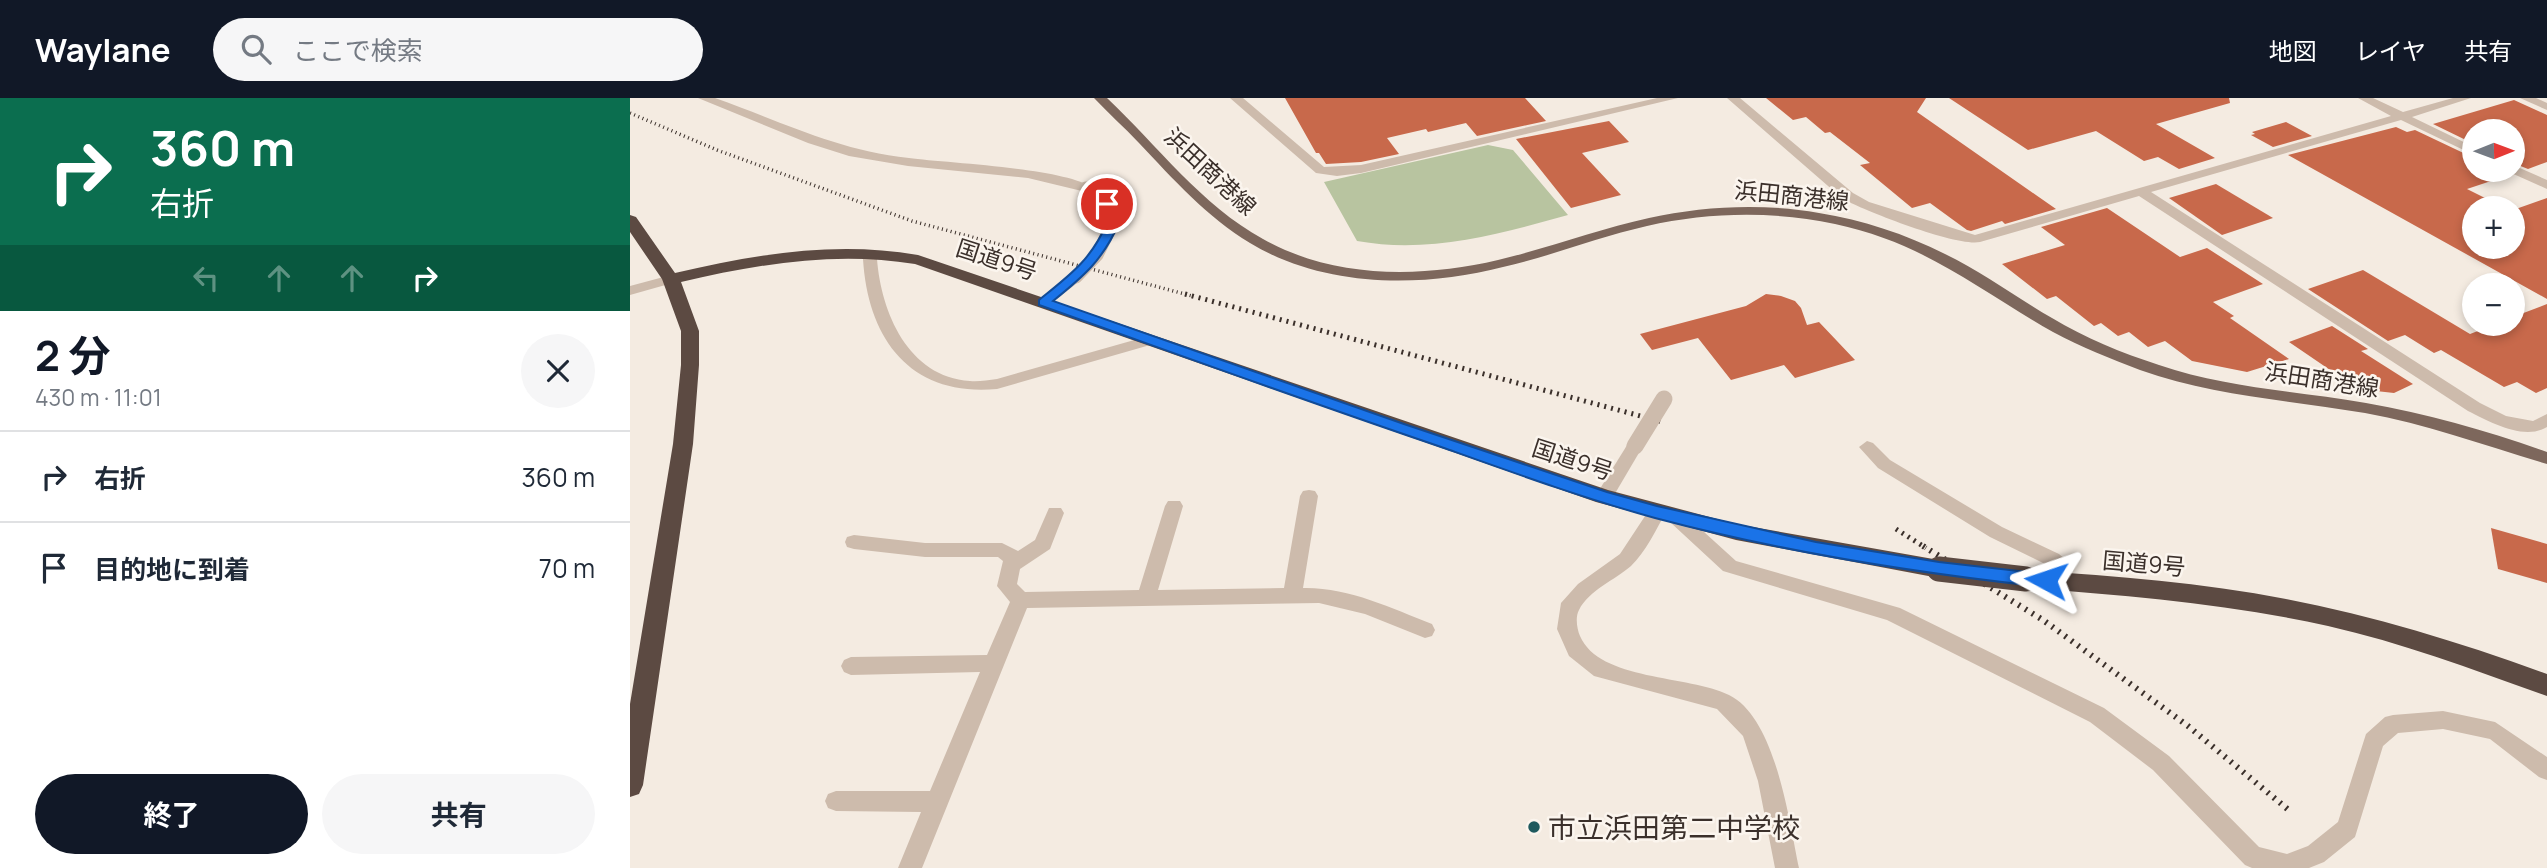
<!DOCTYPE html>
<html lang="ja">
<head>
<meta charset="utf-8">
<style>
	body { margin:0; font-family:Manrope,"Noto Sans JP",sans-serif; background:#f6f6f7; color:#1f2937; height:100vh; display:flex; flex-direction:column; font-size:26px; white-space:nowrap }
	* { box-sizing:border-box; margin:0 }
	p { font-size:23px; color:#747a83 }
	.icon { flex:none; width:38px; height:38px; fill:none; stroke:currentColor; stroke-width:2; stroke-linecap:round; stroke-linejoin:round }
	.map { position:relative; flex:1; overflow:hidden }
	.sheet { display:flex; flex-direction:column; background:#fff; width:630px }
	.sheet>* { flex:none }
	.guide { background:#0b6e4f; color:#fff; overflow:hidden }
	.needle { width:46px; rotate:89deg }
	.buttons { position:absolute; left:1832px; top:21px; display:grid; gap:14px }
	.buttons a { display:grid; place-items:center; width:63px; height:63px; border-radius:50%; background:#fff; box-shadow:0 4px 10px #0003; font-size:35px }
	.pin { position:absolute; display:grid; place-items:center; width:60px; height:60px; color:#fff; margin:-30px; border:4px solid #fff; border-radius:50%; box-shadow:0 2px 7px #0007 }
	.me { position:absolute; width:77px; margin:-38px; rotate:275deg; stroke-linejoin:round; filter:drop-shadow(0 0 5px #0008) }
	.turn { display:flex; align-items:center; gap:24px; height:147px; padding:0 35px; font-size:32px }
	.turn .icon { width:91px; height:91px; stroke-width:2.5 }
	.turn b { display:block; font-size:49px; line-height:60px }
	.lanes { display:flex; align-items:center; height:66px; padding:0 35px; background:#0003; justify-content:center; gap:35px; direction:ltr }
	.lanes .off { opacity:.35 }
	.round { display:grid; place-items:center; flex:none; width:74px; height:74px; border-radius:37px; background:#f6f6f7 }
	.head { display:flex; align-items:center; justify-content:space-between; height:119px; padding:0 35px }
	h1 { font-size:42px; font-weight:700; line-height:52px; color:#111827 }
	.button { display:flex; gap:14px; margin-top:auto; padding:14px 35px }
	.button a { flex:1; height:80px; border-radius:42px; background:#111827; color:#fff; font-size:28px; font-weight:700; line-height:80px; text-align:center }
	.button a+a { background:#f6f6f7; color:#1f2937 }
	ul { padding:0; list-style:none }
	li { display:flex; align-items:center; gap:21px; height:91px; padding:0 35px; border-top:2px solid #e0e1e3 }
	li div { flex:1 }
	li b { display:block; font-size:26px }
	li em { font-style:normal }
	header { display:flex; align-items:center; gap:42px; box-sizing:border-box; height:98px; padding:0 35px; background:#111827; color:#fff }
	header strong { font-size:33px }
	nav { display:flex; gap:38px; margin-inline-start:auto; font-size:24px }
	.search { width:490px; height:63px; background:#f6f6f7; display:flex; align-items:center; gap:18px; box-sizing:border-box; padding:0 24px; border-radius:38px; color:#747a83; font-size:26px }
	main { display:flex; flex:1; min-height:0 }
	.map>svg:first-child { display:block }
	.green { fill:#b8c4a0 }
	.building { fill:#c8694b }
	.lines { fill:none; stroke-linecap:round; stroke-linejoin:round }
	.minor { fill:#cdbbac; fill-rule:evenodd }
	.major { fill:#7d675c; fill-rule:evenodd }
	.highway { fill:#5c4a42; fill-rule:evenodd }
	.rail-far2 { stroke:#3b302b; stroke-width:3.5; stroke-dasharray:1 3.5; stroke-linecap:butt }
	.rail-far1 { stroke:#3b302b; stroke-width:5; stroke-dasharray:2 5; stroke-linecap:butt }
	.rail { stroke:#3b302b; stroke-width:6; stroke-dasharray:2 6; stroke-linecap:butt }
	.minor-bridge-far1 { stroke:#cdbbac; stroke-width:13 }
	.minor-bridge { stroke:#cdbbac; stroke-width:17 }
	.highway-bridge { stroke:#5c4a42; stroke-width:25 }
	.route { fill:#1a73e8; stroke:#114b97; stroke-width:2 }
	.poi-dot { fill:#1f5a5e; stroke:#fbf5ee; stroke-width:2.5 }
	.labels { text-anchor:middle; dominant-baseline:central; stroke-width:5; stroke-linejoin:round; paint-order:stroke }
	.street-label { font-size:23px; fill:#3b302b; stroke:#fbf5ee }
	.near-poi-label { font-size:28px; fill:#3b302b; stroke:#fbf5ee; text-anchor:start }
</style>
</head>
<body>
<header>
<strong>Waylane</strong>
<div class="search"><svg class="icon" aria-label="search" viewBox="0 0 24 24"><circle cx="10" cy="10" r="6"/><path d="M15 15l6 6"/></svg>ここで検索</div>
<nav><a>地図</a><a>レイヤ</a><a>共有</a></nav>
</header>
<main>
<section class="sheet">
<div class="guide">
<div class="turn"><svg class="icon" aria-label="right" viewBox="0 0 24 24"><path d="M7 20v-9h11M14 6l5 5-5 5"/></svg><div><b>360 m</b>右折</div></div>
<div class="lanes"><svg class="icon off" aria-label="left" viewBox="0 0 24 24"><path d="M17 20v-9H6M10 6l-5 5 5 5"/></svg><svg class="icon off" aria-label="ahead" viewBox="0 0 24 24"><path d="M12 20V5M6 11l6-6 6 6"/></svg><svg class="icon off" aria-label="ahead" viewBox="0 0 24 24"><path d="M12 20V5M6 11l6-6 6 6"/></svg><svg class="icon" aria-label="right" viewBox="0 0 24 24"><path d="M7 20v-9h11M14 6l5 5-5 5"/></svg></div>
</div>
<div class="head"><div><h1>2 分</h1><p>430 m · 11:01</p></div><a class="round"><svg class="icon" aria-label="close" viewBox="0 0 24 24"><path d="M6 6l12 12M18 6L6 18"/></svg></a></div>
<ul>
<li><svg class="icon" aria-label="right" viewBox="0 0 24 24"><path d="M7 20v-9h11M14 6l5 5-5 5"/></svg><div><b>右折</b></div><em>360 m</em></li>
<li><svg class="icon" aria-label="arrive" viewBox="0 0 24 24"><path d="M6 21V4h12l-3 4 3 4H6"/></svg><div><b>目的地に到着</b></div><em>70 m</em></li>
</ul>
<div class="button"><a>終了</a><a>共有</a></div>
</section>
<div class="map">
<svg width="1917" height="770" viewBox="0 0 1917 770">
	<rect width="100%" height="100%" fill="#f4ebe1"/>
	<path class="green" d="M858,47L883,52L938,117C869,136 800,156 727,143L694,84Z"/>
	<g class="building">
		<polygon points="655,0 895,0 916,23 847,38 836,25 798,34 796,31 757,40 769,56 731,64 696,66 689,55 686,55"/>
		<polygon points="1136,0 1296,0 1287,14 1426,111 1375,126 1372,123 1341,133 1337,132 1300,105 1282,110 1230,67 1240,65 1200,34 1195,35 1176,19 1163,22"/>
		<polygon points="1319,0 1599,0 1600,5 1526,26 1585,60 1549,71 1528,59 1514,63 1466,33 1398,52"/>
		<polygon points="1884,2 1917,17 1917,64 1898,71 1883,65 1883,33 1844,33 1844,46 1803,26"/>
		<polygon points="979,23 999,44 952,55 991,97 941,110 886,41"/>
		<polygon points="1656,24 1682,38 1643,49 1621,37 1625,36 1622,34"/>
		<polygon points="1766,29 1777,34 1785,32 1844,60 1844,72 1874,72 1879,77 1837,91 1875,110 1844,110 1844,149 1883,149 1883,112 1917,100 1917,201 1658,57"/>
		<polygon points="1586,86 1643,120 1592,137 1539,100"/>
		<polygon points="1477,110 1550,159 1577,150 1633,186 1583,204 1604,218 1600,220 1659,261 1617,274 1562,263 1535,243 1518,249 1499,234 1488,238 1471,225 1464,228 1426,198 1417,201 1372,166 1435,147 1411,129"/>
		<polygon points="1733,172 1840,236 1866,226 1883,226 1883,219 1917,206 1917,290 1906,295 1887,284 1874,289 1811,252 1804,255 1775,237 1758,243 1678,191"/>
		<polygon points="1136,196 1151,198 1165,203 1171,210 1177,227 1189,224 1225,262 1165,280 1154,267 1101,282 1068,240 1022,252 1010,236 1116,208"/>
		<polygon points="1702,228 1738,251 1731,253 1783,286 1764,295 1728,291 1659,244"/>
		<polygon points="1861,430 1917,446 1917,485 1868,471"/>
	</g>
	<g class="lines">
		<g class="minor">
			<path d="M68,0H85C153,24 206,52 279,60C315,65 438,70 462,90L456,94L398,80L278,68L219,58L178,45Z"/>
			<polygon points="600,0 613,0 694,69 731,67 1027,0 1048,0 731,75 707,78 686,75"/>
			<path d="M1097,0H1110L1223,95L1239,104L1345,137L1761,18L1728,0H1743L1773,14L1823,0H1841L1782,19L1844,49V57L1771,22L1521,94L1850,305L1876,318L1903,323L1917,316V329C1894,343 1860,324 1838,313L1509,98L1350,144C1327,149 1235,113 1213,101Z"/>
			<polygon points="1890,0 1906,0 1917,5 1917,12"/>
			<polygon points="1883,67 1917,82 1917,91 1879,74 1877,72 1883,72"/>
			<path d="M240,157L247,161C251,214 278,279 340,283C348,284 358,282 367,281L522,237L530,242L527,245L367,291C281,299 238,242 233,161Z"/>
			<polygon points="446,175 451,176 451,182 419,207 409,207 407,204 409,201"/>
			<polygon points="41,177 46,178 46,184 0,197 0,188"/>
			<polygon points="1005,342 1013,348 980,404 968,404 965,399 968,394 999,344"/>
			<polygon points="1237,343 1243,345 1260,362 1372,429 1429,456 1437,463 1445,484 1442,489 1435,491 1428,489 1422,472 1415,466 1360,439 1248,370 1229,349"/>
			<path d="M679,392L685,393L688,398L673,490C718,489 761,510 802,526L805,532L802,538L795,540L735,516L689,505L397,510L292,770H268L291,714L206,713L198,710L195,703L198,696L206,693H300L350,574L221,577L214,574L211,568L214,562L221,559L357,557L380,504L367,488L373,463L368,459H295L224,451L217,449L215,444L217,439L224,437L295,445H372L388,453L405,442L419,410H431L434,415L420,451L390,471L387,486L395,494L509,492L535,408L538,403H550L553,408L528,492L654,490L670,398L673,393Z"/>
			<path d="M1027,407L1033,409L1036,414C1027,430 1015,455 1001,468C985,482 959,492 949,512C945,519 947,531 950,538C969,583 1059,577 1099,597C1146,620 1159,723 1169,770H1145L1128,683L1113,638L1087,611L964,578L939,558L927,531L931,505L948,486L990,456L1021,409Z"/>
			<polygon points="1046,412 1052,414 1106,463 1270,510 1474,610 1539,658 1629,749 1657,756 1678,748 1708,724 1736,636 1755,619 1763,617 1813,613 1865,624 1917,659 1917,682 1909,679 1860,641 1813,631 1768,635 1753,648 1725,739 1694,764 1679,770 1622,770 1615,767 1523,672 1460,624 1257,522 1093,473 1040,424 1037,419 1040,414"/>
		</g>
		<path class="major" d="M464,0H477C527,47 571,107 633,141C704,181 791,180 868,162C919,150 968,131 1019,120C1074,108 1133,105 1189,115C1233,122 1275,136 1315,156C1352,174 1386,199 1422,220C1455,240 1492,255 1529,267C1596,290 1667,293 1736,305C1798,316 1858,333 1917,354V366C1856,348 1797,326 1735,315C1659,302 1583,298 1510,272C1481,261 1451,249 1423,234C1347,191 1295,145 1205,126C1144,113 1079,114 1017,128C968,139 922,158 873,169C791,190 695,190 620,145C577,119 543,81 509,45C494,29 478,15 464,0Z"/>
		<g class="highway">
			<path d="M0,117L6,119L45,175C127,156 205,143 288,157L978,392L1106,426L1309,462L1317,465L1320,471L1317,477L1309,480L1106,442L966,404L285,166C205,153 129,166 51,184L69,233V267L63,346L13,687L9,696L0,699V606L43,346L51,267V233L32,181L0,134Z"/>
			<path d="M1396,472C1483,478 1570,484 1656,501C1745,518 1832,545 1917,576V598C1844,572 1773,545 1698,528C1599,506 1497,497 1396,490L1388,487L1385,481L1388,475Z"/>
		</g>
		<polyline class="rail-far2" points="0,15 87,52 282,123 562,198"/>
		<g class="rail-far1">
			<polyline points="555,196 1033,324"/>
			<polyline points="1266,431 1296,450"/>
		</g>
		<polyline class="rail" points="1293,448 1413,522 1558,628 1661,714"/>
		<polyline class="minor-bridge-far1" points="446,179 467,157 483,125 477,106 456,90"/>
		<polyline class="minor-bridge" points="1005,348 1034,301"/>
		<polyline class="highway-bridge" points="1309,471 1396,481"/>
	</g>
	<path class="route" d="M477,103L483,106L489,125C473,162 454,178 423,203L774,326L977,394L1027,408L1186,444L1309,464L1416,476L1422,477L1424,482L1422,487L1416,489C1284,475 1153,454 1025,420C953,400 884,375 814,350C678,304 544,255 409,207V202C440,177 461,162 477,125L471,106Z"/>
	<circle class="poi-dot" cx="904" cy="729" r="7"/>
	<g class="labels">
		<g class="street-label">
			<text transform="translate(581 73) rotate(43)">浜田商港線</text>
			<text transform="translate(1162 97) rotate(6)">浜田商港線</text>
			<text transform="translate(367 161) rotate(18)">国道9号</text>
			<text transform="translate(1692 281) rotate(9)">浜田商港線</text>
			<text transform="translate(943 361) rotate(18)">国道9号</text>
			<text transform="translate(1514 465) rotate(5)">国道9号</text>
		</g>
		<g class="near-poi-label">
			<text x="918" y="729">市立浜田第二中学校</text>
		</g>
	</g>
</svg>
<div class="buttons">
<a><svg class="needle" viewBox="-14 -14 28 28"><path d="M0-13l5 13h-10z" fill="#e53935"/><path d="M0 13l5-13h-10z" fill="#747a83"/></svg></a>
<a>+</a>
<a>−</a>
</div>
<div class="pin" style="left:477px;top:106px;background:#d93025"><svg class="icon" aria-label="arrive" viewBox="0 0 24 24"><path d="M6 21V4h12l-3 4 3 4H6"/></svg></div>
<svg class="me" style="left:1416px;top:482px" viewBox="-20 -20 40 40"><path d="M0-17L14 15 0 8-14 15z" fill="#1a73e8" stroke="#fff" stroke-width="4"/></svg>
</div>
</main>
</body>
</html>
